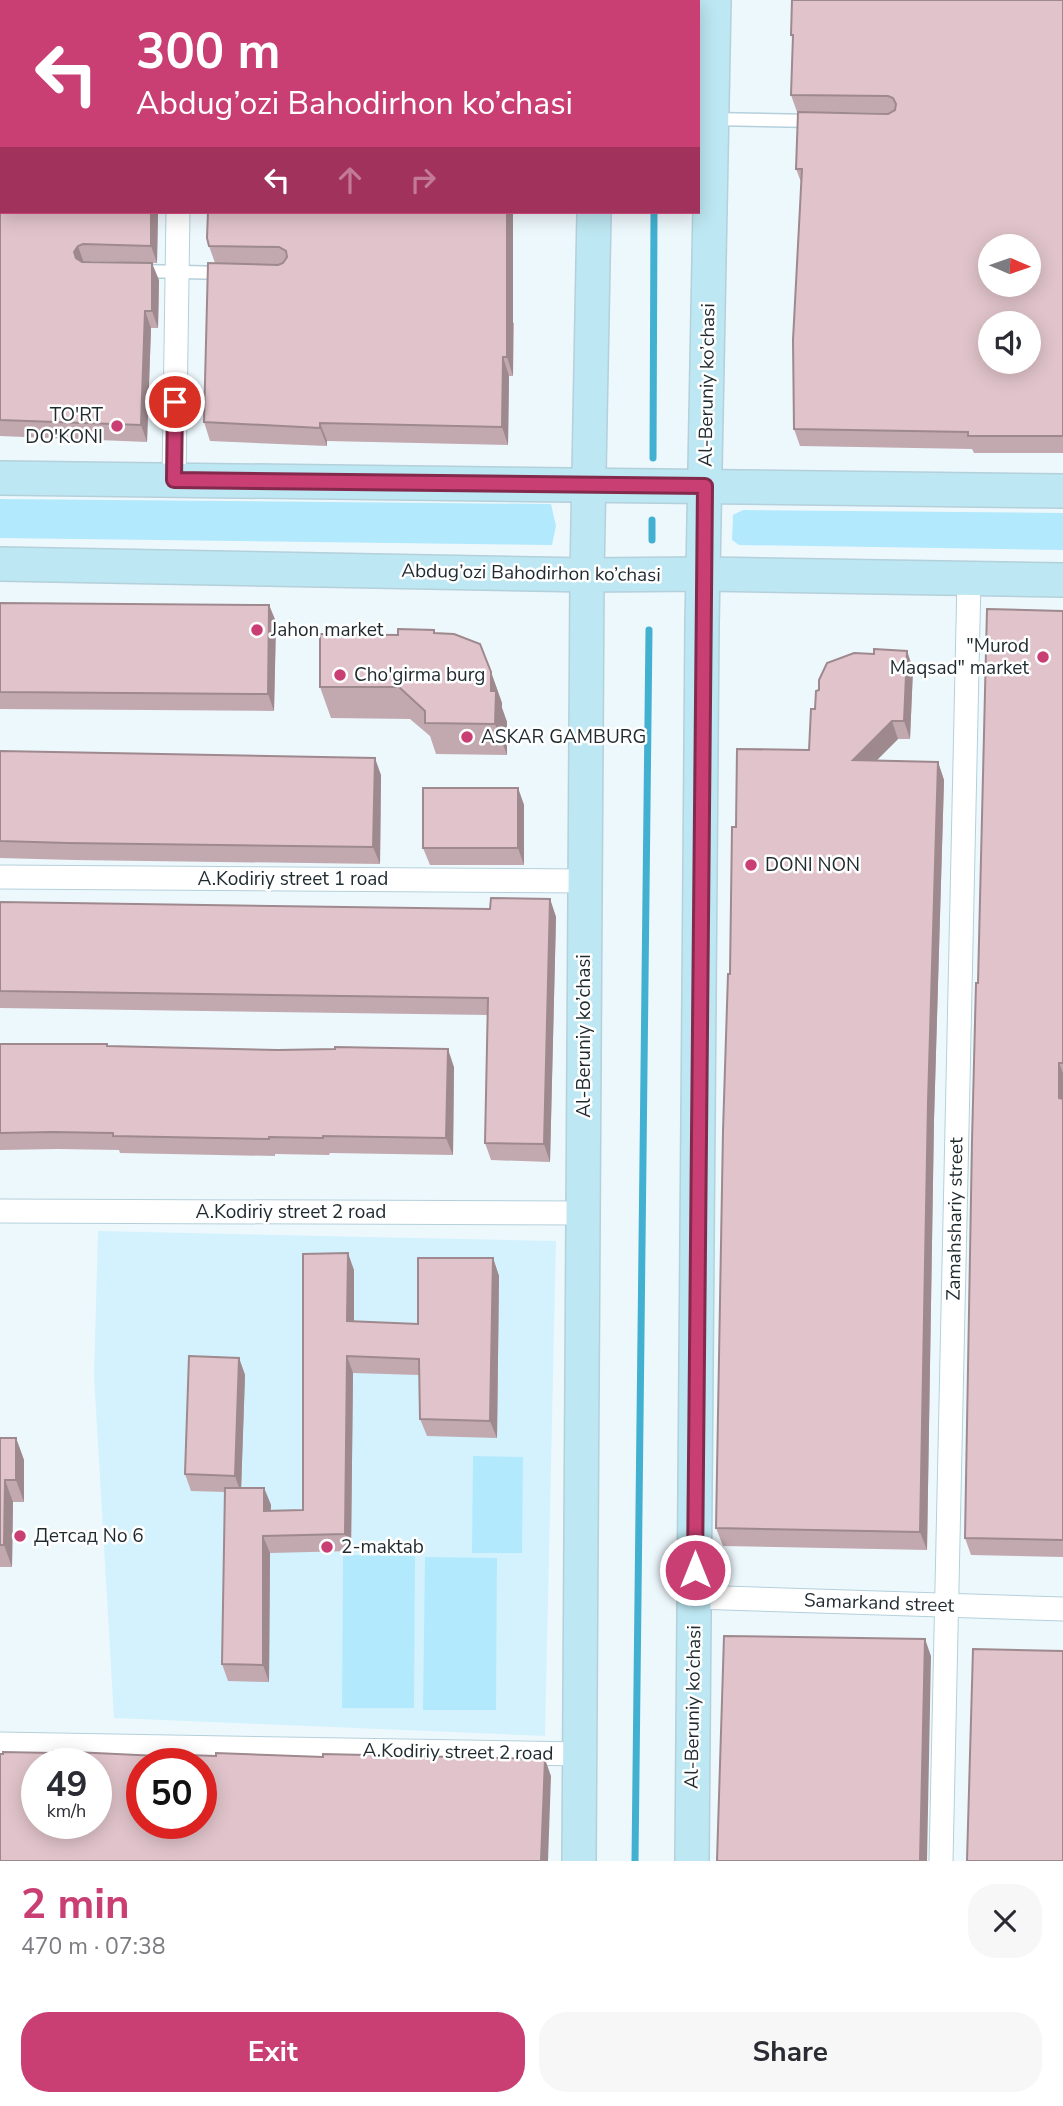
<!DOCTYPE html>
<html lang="en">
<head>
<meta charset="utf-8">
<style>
	body { margin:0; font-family:"Nunito Sans",sans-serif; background:#f7f7f7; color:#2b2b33; height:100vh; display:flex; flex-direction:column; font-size:26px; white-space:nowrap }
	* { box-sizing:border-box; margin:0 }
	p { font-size:23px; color:#7c7c81 }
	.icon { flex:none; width:38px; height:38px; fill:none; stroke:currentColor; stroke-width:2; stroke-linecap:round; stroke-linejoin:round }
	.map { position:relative; height:1861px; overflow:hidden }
	.details { display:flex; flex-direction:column; background:#fff; flex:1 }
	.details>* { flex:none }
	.hud { position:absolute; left:0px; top:0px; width:700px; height:214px; box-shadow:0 4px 18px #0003; background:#ca3f73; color:#fff; overflow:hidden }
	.needle { width:46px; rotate:92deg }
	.controls { position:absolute; left:978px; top:234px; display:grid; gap:14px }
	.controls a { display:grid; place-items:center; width:63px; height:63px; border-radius:50%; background:#fff; box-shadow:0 4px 18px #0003; font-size:35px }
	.speed { position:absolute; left:21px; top:1748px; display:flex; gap:14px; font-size:35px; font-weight:700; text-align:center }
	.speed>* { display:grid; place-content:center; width:91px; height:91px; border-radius:50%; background:#fff; box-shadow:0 4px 18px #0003; line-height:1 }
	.speed small { font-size:18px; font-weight:400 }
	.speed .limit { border:10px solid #d22; background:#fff; color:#111 }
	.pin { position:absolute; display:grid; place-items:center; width:60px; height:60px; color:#fff; margin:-30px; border:4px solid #fff; border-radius:50%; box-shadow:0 2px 7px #0007 }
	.me { position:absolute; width:77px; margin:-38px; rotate:0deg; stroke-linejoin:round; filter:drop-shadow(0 0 5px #0008) }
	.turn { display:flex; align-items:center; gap:24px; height:147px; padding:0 21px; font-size:32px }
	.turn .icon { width:91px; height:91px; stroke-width:2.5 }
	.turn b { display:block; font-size:49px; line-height:60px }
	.lanes { display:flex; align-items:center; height:66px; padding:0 21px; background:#0003; justify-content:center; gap:35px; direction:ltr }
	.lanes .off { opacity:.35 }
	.round { display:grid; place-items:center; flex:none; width:74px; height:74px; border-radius:28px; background:#f7f7f7 }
	.overview { display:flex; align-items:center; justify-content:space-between; height:119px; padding:0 21px }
	h1 { font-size:42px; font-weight:700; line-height:52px; color:#ca3f73 }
	.primary-button { display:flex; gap:14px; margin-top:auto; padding:14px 21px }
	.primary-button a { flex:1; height:80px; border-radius:28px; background:#ca3f73; color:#fff; font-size:28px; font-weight:700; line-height:80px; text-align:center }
	.primary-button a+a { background:#f7f7f7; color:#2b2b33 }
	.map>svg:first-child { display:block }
	.built { fill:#d4f2fd }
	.green { fill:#b2e9fd }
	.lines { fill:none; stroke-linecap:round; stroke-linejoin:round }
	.stream { stroke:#42b0d1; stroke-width:7 }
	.lane-casing { stroke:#b4d0db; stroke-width:15 }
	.street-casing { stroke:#b4d0db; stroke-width:25 }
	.secondary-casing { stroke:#b4d0db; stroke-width:36 }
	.lane { stroke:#fff; stroke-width:12 }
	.street { stroke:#fff; stroke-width:23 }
	.secondary { stroke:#bde7f2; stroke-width:33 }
	.wall { fill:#c2a9af }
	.shaded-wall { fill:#9e898e }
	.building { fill:#e1c4cb; stroke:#9e898e; stroke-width:2; fill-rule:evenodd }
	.route-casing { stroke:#83294b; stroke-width:18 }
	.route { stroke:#ca3f73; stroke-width:12 }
	.poi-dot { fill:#ca3f73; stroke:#fff; stroke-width:2.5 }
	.labels { text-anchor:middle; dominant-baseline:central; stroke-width:5; stroke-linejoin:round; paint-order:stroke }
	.street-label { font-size:19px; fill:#1f2a2e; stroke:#fff }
	.poi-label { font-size:19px; fill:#1f2a2e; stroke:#fff; text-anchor:start }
</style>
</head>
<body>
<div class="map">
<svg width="1063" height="1861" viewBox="0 0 1063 1861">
	<rect width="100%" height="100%" fill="#edf8fd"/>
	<polygon class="built" points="98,1231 556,1241 545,1736 114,1718 94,1376"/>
	<g class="green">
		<polygon points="0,499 551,504 556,526 552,545 0,538"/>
		<polygon points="743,510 1063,513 1063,550 739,545 732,540 733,515"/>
		<polygon points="473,1456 523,1457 522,1553 472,1553"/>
		<polygon points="343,1555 415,1556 414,1708 342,1708"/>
		<polygon points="425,1557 497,1558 496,1710 423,1710"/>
	</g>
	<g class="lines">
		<g class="stream">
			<polyline points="656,2 656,0"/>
			<polyline points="653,458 654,212"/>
			<polyline points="652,540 652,520"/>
			<polyline points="635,1861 649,630"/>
		</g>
		<defs>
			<g id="lane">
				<polyline points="712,119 813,121"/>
				<polyline points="141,271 225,273"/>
			</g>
			<g id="street">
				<polyline points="182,2 182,0"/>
				<polyline points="174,480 178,212"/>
				<polyline points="0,877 585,881"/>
				<polyline points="0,1211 583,1213"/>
				<polyline points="694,1597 1063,1609"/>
				<polyline points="0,1744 580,1754"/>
				<polyline points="941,1861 969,578"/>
			</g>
			<g id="secondary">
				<polyline points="597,2 597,0"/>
				<polyline points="0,478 1063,491"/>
				<polyline points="0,564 587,575 704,574 1063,580"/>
				<polyline points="579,1861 587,575 594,212"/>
				<polyline points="692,1861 702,624 714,0"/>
			</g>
		</defs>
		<use href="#lane" class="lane-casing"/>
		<use href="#street" class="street-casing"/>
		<use href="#secondary" class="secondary-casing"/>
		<use href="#lane" class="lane"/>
		<use href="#street" class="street"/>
		<use href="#secondary" class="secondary"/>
	</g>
	<g class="wall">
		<polygon points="0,0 165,0 165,2 2,2 2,166 0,166"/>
		<polygon points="1063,0 1063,453 974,453 972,449 800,446 794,429 801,182 796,169 889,113 797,112 791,95 793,40 791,35"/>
		<polygon points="0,187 158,212 157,263 89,261 159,280 158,328 151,328 147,442 0,436"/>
		<polygon points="208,212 514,323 513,376 509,376 508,445 327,441 327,446 210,441 204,422 215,263 209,246"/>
		<polygon points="0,603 269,605 276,622 274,711 0,709"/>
		<polygon points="1063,611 1063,1557 971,1555 965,1538"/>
		<polygon points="434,630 435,633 491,672 502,703 502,708 507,722 507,755 436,754 430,736 410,719 331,718 320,687 398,635"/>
		<polygon points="907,651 913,669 910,739 898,739 876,761 938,762 944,780 934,1120 927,1550 723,1546 716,1528 730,974 736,827 809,750 815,709 819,690"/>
		<polygon points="0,751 381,775 380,864 74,860 0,858"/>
		<polygon points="518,788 524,805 524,865 430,865 423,848"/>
		<polygon points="550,899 556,917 550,1162 491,1160 485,1143 488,1015 0,1008 0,902 490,909"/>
		<polygon points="0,1044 107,1044 108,1046 454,1067 453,1155 330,1153 329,1155 275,1154 275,1156 120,1153 119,1150 58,1149 0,1150"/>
		<polygon points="493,1258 499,1276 497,1438 427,1436 420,1419 419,1375 353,1373 351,1551 270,1553 269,1682 228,1681 222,1664 225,1492 191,1491 185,1474 239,1358 245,1375 241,1488 264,1488 271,1505 270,1510 303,1510 354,1270 354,1321 418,1324"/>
		<polygon points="0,1438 16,1438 24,1460 24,1502 13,1502 12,1567 0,1567"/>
	</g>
	<g class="shaded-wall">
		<polygon points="151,212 158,212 157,263 151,246"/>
		<polygon points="507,212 513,212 513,376 507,357"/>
		<polygon points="78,246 84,263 82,275 74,252"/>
		<polygon points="152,263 159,280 158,328 152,311"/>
		<polygon points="145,311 151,328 147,442 141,425"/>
		<polygon points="503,357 509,376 508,445 502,427"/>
		<polygon points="320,423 327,441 327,446 320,428"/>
		<polygon points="269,605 276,622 274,711 268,694"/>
		<polygon points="907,651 913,669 910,739 904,721"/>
		<polygon points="491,672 502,703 502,708 507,722 507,755 495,724 491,691"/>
		<polygon points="892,721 898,739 859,778 853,760"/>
		<polygon points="375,758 381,775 380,864 373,847"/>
		<polygon points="938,762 944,780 934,1120 927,1550 920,1532 928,1102"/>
		<polygon points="518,788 524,805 524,865 518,848"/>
		<polygon points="550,899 556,917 550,1162 544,1144"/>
		<polygon points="448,1049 454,1067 453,1155 446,1138"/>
		<polygon points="1059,1063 1063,1073 1063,1110 1059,1098"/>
		<polygon points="348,1253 354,1270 354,1338 347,1321"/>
		<polygon points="493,1258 499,1276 497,1438 490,1421"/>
		<polygon points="347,1356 353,1373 351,1551 345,1534"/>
		<polygon points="239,1358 245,1375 241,1493 235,1476"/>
		<polygon points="16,1438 24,1460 24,1502 16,1480"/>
		<polygon points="5,1480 13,1502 12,1567 4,1545"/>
		<polygon points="264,1488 271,1505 270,1528 264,1511"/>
		<polygon points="263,1536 270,1553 269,1682 263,1665"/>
		<polygon points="925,1639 931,1656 927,1861 920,1861"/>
		<polygon points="545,1759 551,1776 548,1861 541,1861"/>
	</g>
	<g class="building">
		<polygon points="0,0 159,0 159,2 2,2 2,149 0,149"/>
		<rect x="210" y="0" width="188" height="2"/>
		<rect x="436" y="0" width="69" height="2"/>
		<path d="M792,0H1063V436H968V432L794,429L793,340L802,169H796L798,112L888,114L895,110L896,104L893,98L888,96L791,95L793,35H791ZM990,247H1029V285H990ZM990,324H1029V362H990Z"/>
		<polygon points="0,187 2,187 2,212 151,212 151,246 83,244 78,246 74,252 76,258 82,262 152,263 152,311 145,311 141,425 0,420"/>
		<polygon points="208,212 507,212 507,357 503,357 502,427 320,423 320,428 204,422 208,263 278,265 283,263 287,257 286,251 279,247 209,246 207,238"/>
		<polygon points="0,603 269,605 268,694 0,692"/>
		<polygon points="987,609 1063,611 1063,1063 1059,1063 1059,1098 1063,1099 1063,1540 965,1538 972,1141 976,983 978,983"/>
		<polygon points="398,629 434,630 434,633 454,634 480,644 491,672 491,691 496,691 495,724 425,723 425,711 399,687 320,687 320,634 398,635"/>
		<polygon points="874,649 907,651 904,721 892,721 853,760 938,762 928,1102 920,1532 716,1528 723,1131 728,974 730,974 732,827 736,827 737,749 809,750 811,709 815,709 816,691 819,690 819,680 827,663 854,653 874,654"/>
		<polygon points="0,751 375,758 373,847 68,843 0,841"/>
		<rect x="423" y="788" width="95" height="60"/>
		<polygon points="491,898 550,899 544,1144 485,1143 488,998 0,991 0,902 490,909"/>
		<polygon points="0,1044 107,1044 107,1046 278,1050 335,1049 335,1047 448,1049 446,1138 323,1136 323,1138 269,1137 269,1139 113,1136 113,1133 52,1132 0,1133"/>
		<polygon points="348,1253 347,1321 418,1324 418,1258 493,1258 490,1421 420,1419 419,1359 347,1356 345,1534 263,1536 263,1665 222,1664 225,1488 264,1488 264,1511 303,1510 303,1254"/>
		<polygon points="189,1356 239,1358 235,1476 185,1474"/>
		<polygon points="0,1438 16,1438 16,1480 5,1480 4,1545 0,1545"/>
		<polygon points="724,1636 925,1639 920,1861 717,1861"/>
		<polygon points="973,1649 1063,1651 1063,1861 967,1861"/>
		<path d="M53,1751L158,1756V1754L216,1756V1753L323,1757V1754L545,1759L541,1861H0V1754H3V1752L53,1753ZM37,1764H96V1824H37ZM142,1764H201V1824H142Z"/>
	</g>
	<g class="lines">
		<defs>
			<polyline id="route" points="175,402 174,480 705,486 695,1570"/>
		</defs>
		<use href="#route" class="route-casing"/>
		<use href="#route" class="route"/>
	</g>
	<g class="poi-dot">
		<circle cx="117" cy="426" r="7"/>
		<circle cx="257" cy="630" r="7"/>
		<circle cx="1043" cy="657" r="7"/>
		<circle cx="340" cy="675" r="7"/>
		<circle cx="467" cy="737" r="7"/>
		<circle cx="751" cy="865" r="7"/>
		<circle cx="20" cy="1536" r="7"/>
		<circle cx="327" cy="1547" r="7"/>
	</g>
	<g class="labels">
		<g class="street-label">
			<text transform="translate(707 385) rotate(-89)">Al-Beruniy ko’chasi</text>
			<text transform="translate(531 573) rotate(1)">Abdug’ozi Bahodirhon ko’chasi</text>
			<text x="293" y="879">A.Kodiriy street 1 road</text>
			<text transform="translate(584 1036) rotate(-90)">Al-Beruniy ko’chasi</text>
			<text x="291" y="1212">A.Kodiriy street 2 road</text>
			<text transform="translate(955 1219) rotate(-89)">Zamahshariy street</text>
			<text transform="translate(879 1603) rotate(2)">Samarkand street</text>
			<text transform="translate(693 1707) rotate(-89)">Al-Beruniy ko’chasi</text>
			<text transform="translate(458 1752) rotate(1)">A.Kodiriy street 2 road</text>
		</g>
		<g class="poi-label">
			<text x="103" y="415" text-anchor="end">TO'RT<tspan x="103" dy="22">DO'KONI</tspan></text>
			<text x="271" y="630">Jahon market</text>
			<text x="1029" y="646" text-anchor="end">"Murod<tspan x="1029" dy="22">Maqsad" market</tspan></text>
			<text x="354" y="675">Cho'girma burg</text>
			<text x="481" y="737">ASKAR GAMBURG</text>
			<text x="765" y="865">DONI NON</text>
			<text x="34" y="1536">Детсад No 6</text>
			<text x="341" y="1547">2-maktab</text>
		</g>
	</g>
</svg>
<div class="controls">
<a><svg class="needle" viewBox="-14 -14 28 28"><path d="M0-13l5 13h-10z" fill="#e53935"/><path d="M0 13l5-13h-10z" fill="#7c7c81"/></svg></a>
<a><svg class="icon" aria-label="sound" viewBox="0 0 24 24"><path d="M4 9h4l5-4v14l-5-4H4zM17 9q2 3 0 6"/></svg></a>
</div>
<div class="speed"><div>49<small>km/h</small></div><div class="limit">50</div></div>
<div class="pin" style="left:175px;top:402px;background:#d93025"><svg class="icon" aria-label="arrive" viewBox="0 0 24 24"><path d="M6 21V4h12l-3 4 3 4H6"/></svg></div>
<svg class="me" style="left:695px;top:1570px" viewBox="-20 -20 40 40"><circle r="17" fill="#ca3f73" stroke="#fff" stroke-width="3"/><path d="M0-11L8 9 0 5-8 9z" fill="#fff"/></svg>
<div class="hud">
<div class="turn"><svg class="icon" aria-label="left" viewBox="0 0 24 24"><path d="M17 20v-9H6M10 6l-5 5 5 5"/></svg><div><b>300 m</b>Abdug’ozi Bahodirhon ko’chasi</div></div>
<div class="lanes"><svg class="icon" aria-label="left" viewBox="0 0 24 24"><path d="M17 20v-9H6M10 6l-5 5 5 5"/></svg><svg class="icon off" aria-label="ahead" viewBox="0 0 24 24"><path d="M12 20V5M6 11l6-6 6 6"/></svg><svg class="icon off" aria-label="right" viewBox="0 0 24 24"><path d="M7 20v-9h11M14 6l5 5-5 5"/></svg></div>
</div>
</div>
<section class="details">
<div class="overview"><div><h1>2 min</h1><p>470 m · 07:38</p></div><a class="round"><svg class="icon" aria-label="close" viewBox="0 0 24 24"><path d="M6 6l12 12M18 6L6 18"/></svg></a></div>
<div class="primary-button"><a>Exit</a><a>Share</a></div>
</section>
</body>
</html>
